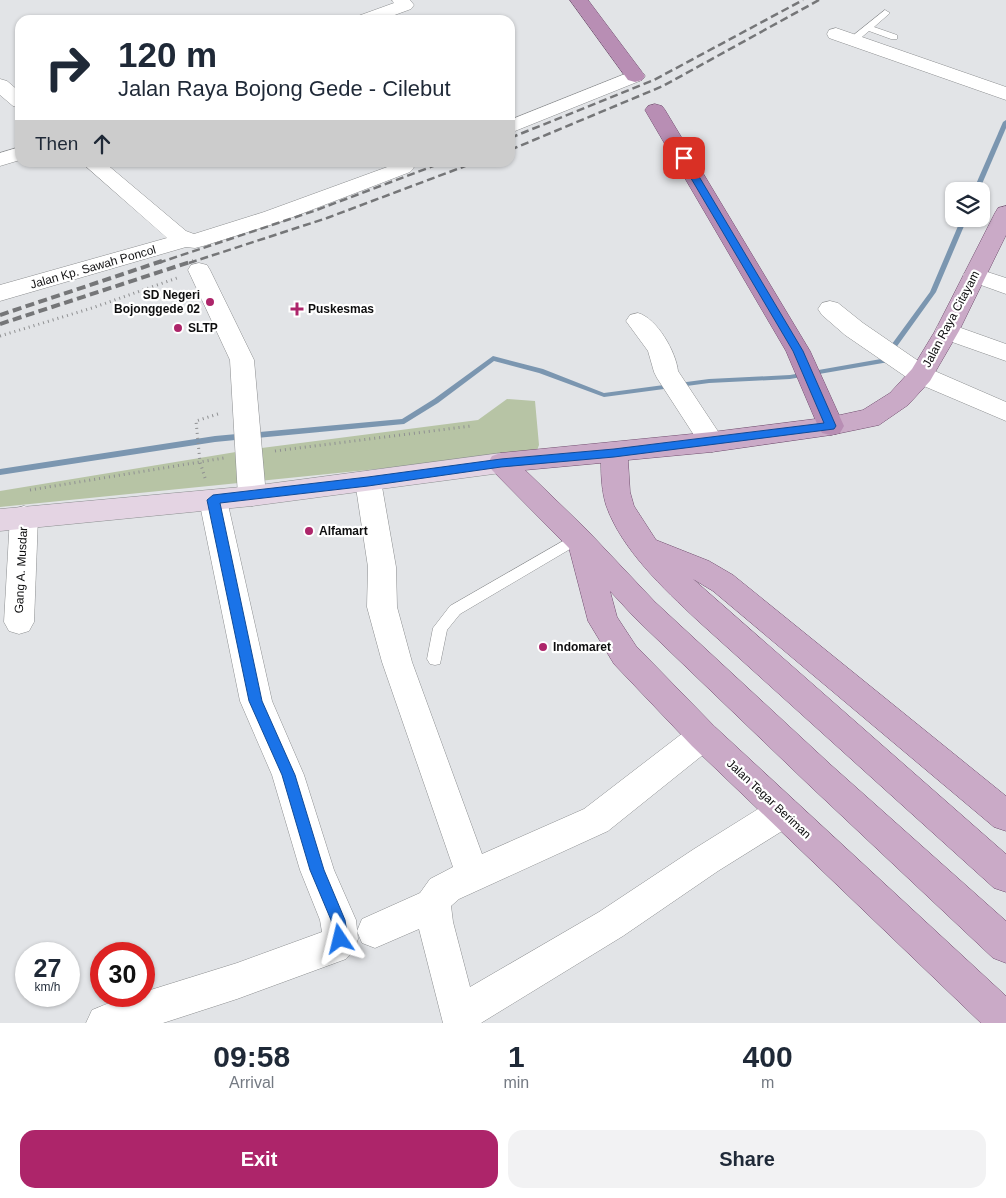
<!DOCTYPE html>
<html lang="en">
<head>
<meta charset="utf-8">
<style>
	body { margin:0; font-family:Arial,sans-serif; background:#f2f2f3; color:#1f2937; height:100vh; display:flex; flex-direction:column; font-size:19px; white-space:nowrap }
	* { box-sizing:border-box; margin:0 }
	p { font-size:16px; color:#747a83 }
	.icon { flex:none; width:28px; height:28px; fill:none; stroke:currentColor; stroke-width:2; stroke-linecap:round; stroke-linejoin:round }
	.map { position:relative; height:1023px; overflow:hidden }
	.details { display:flex; flex-direction:column; background:#fff; flex:1 }
	.details>* { flex:none }
	.banner { position:absolute; left:15px; top:15px; width:500px; height:152px; border-radius:15px; box-shadow:0 1px 4px #0004; background:#fff; color:#1f2937; overflow:hidden }
	.tools { position:absolute; left:945px; top:182px; display:grid; gap:10px }
	.tools a { display:grid; place-items:center; width:45px; height:45px; border-radius:10px; background:#fff; box-shadow:0 1px 4px #0004; font-size:25px }
	.speed { position:absolute; left:15px; top:942px; display:flex; gap:10px; font-size:25px; font-weight:700; text-align:center }
	.speed>* { display:grid; place-content:center; width:65px; height:65px; border-radius:50%; background:#fff; box-shadow:0 1px 4px #0004; line-height:1 }
	.speed small { font-size:12px; font-weight:400 }
	.speed .limit { border:8px solid #d22; background:#fff; color:#111 }
	.pin { position:absolute; display:grid; place-items:center; width:42px; height:42px; color:#fff; margin:-21px; border-radius:10px; box-shadow:0 2px 8px #0006 }
	.me { position:absolute; width:55px; margin:-28px; rotate:350deg; stroke-linejoin:round; filter:drop-shadow(0 0 4px #0008) }
	.turn { display:flex; align-items:center; gap:18px; height:105px; padding:0 20px; font-size:22px }
	.turn .icon { width:65px; height:65px; stroke-width:2.5 }
	.turn b { display:block; font-size:35px; line-height:42px }
	.then { display:flex; align-items:center; height:48px; padding:0 20px; background:#0003; gap:10px; font-size:19px }
	.eta { display:flex; justify-content:space-evenly; align-items:center; height:85px; text-align:center }
	.eta b { font-size:30px; font-weight:700; line-height:35px }
	.cta { display:flex; gap:10px; margin-top:auto; padding:10px 20px }
	.cta a { flex:1; height:58px; border-radius:15px; background:#ad256a; color:#fff; font-size:20px; font-weight:700; line-height:58px; text-align:center }
	.cta a+a { background:#f2f2f3; color:#1f2937 }
	.map>svg:first-child { display:block }
	.green { fill:#b7c4a5 }
	.lines { fill:none; stroke-linecap:round; stroke-linejoin:round }
	.stream { fill:#7b96b0; fill-rule:evenodd }
	.service-casing { stroke:#8c8e90; stroke-width:1 }
	.minor-casing { stroke:#8c8e90; stroke-width:1 }
	.secondary-casing { stroke:#8c8e90; stroke-width:1 }
	.primary-casing { stroke:#714e6f; stroke-width:1 }
	.trunk-casing { stroke:#714e6f; stroke-width:1 }
	.path { stroke:#8f9092; stroke-width:3; stroke-dasharray:1 4; stroke-linecap:butt }
	.service { fill:#fff; fill-rule:evenodd }
	.minor { fill:#fff; fill-rule:evenodd }
	.secondary { fill:#e4d4e3; fill-rule:evenodd }
	.primary { fill:#caaac7; fill-rule:evenodd }
	.trunk { fill:#b88eb4; fill-rule:evenodd }
	.rail-far1 { stroke:#757678; stroke-width:2.5; stroke-dasharray:8 4; stroke-linecap:butt }
	.rail { stroke:#757678; stroke-width:4; stroke-dasharray:9 4.5; stroke-linecap:butt }
	.route { fill:#1a73e8; stroke:#114b97 }
	.poi-dot { fill:#ad256a; stroke:#fff; stroke-width:2 }
	.labels { text-anchor:middle; dominant-baseline:central; stroke-width:4.5; stroke-linejoin:round; paint-order:stroke }
	.street-label { font-size:12px; fill:#0e0e0f; stroke:#fff }
	.poi-label { font-size:12px; font-weight:bold; fill:#0e0e0f; stroke:#fff; text-anchor:start }
</style>
</head>
<body>
<div class="map">
<svg width="1006" height="1023" viewBox="0 0 1006 1023">
	<rect width="100%" height="100%" fill="#e2e4e7"/>
	<polygon class="green" points="507,399 535,401 539,445 536,453 0,507 0,491 254,449 478,420"/>
	<g class="lines">
		<g class="stream">
			<polygon points="1006,120 1006,128 979,191 973,191 1003,122"/>
			<polygon points="961,219 967,219 936,292 885,363 883,363 790,379 709,383 604,397 539,373 494,361 438,403 404,424 215,442 0,475 0,469 215,436 402,419 434,399 493,356 543,369 604,393 709,379 790,375 881,359 930,292"/>
		</g>
		<defs>
			<g id="service">
				<polygon points="885,10 890,13 874,27 897,35 897,39 891,39 869,31 856,42 850,42 850,38"/>
				<polygon points="577,533 582,534 584,538 582,542 460,614 447,630 440,664 435,665 430,664 427,659 433,628 450,606"/>
			</g>
			<g id="minor">
				<polygon points="392,0 410,0 414,5 411,9 381,20 355,20 358,16 394,3"/>
				<polygon points="836,28 1006,87 1006,100 829,38 827,34 829,30"/>
				<polygon points="635,70 642,72 645,76 642,80 510,133 510,120"/>
				<polygon points="0,79 7,81 20,92 20,108 13,106 0,95"/>
				<polygon points="20,147 20,160 0,166 0,153"/>
				<polygon points="81,162 104,162 186,231 194,234 264,212 390,166 388,162 410,162 414,168 410,172 280,222 203,246 195,248 186,247 0,301 0,285 167,238"/>
				<polygon points="199,263 207,265 210,270 254,360 266,496 262,503 252,506 242,503 238,496 230,360 188,270 191,265"/>
				<polygon points="975,268 1006,278 1006,294 967,280 963,275 967,270"/>
				<polygon points="830,301 838,303 863,323 930,369 1006,402 1006,421 912,381 845,335 822,315 818,309 822,303"/>
				<path d="M638,313C657,318 676,352 678,371L725,442L721,449L712,452L703,449L657,378L654,372L648,351L626,321L630,315Z"/>
				<polygon points="947,323 1006,344 1006,361 938,337 935,331 938,325"/>
				<polygon points="368,471 378,474 381,481 396,567 397,607 412,662 482,854 584,809 692,726 703,722 714,726 719,736 714,746 608,831 459,899 451,906 453,922 470,987 599,912 694,849 771,801 783,797 795,801 800,812 795,823 718,871 623,936 481,1023 443,1023 419,929 375,948 362,943 357,931 362,919 420,893 430,879 453,867 382,662 367,607 368,567 355,481 358,474"/>
				<path d="M213,490L223,493L227,500L272,701L304,775L334,870L356,920L358,939L353,951L346,959L237,999L163,1023H86L92,1010C109,1003 125,996 144,996V992L237,963L322,932L320,920L300,870L272,775L240,701L199,500L203,493Z"/>
				<polygon points="24,506 34,509 38,517 34,622 29,631 19,634 9,631 4,622 10,517 14,509"/>
			</g>
			<polygon id="secondary" points="501,453 510,456 514,463 510,470 501,473 252,506 0,531 0,509 252,486"/>
			<path id="primary" d="M1006,206V235L959,331L930,381L908,405L879,425L831,435L712,452L628,460L630,492L634,506L656,540L709,561L733,575L1006,796V831L994,827L713,591L693,579L1006,854V892L994,888L697,620C664,589 621,549 606,505C602,492 601,477 601,463L525,470L587,530L655,602L831,765L1006,921V963L993,958L809,785L635,618L610,591L617,617L636,646L714,726L1006,996V1023H981L692,746L614,664L588,621L569,548L492,470L488,463L492,456L501,453L712,432L831,417L863,410L890,393L912,369L935,331L995,213L998,208Z"/>
			<g id="trunk">
				<polygon points="570,0 588,0 645,76 642,80 635,82 628,80"/>
				<polygon points="655,104 662,106 665,110 810,351 844,426 840,433 831,435 822,433 818,426 786,351 645,110 648,106"/>
			</g>
		</defs>
		<use href="#service" class="service-casing"/>
		<use href="#minor" class="minor-casing"/>
		<use href="#secondary" class="secondary-casing"/>
		<use href="#primary" class="primary-casing"/>
		<use href="#trunk" class="trunk-casing"/>
		<g class="path">
			<polyline points="0,336 92,308 177,278"/>
			<polyline points="275,451 471,426"/>
			<polyline points="205,478 200,462 196,421 221,413"/>
			<polyline points="30,490 224,458"/>
		</g>
		<use href="#service" class="service"/>
		<use href="#minor" class="minor"/>
		<use href="#secondary" class="secondary"/>
		<use href="#primary" class="primary"/>
		<use href="#trunk" class="trunk"/>
		<g class="rail-far1">
			<polyline points="510,138 654,80 803,0"/>
			<polyline points="510,150 663,86 819,0"/>
			<polyline points="158,263 314,211 444,162"/>
			<polyline points="189,263 327,218 476,162"/>
		</g>
		<g class="rail">
			<polyline points="0,315 162,261"/>
			<polyline points="0,324 193,261"/>
		</g>
	</g>
	<polygon class="route" points="680,156 688,158 803,351 836,426 834,429 614,457 501,467 368,486 220,503 262,701 295,775 324,870 345,920 348,939 346,944 340,947 335,944 331,920 310,870 282,775 249,701 207,500 213,495 368,477 501,459 614,449 824,423 793,351 679,158"/>
	<g class="poi-dot">
		<circle cx="210" cy="302" r="5"/>
		<path d="M294.5 301.5h5v5h5v5h-5v5h-5v-5h-5v-5h5z"/>
		<circle cx="178" cy="328" r="5"/>
		<circle cx="309" cy="531" r="5"/>
		<circle cx="543" cy="647" r="5"/>
	</g>
	<g class="labels">
		<g class="street-label">
			<text transform="translate(93 267) rotate(-16)">Jalan Kp. Sawah Poncol</text>
			<text transform="translate(951 319) rotate(-62)">Jalan Raya Citayam</text>
			<text transform="translate(21 570) rotate(-87)">Gang A. Musdar</text>
			<text transform="translate(769 799) rotate(43)">Jalan Tegar Beriman</text>
		</g>
		<g class="poi-label">
			<text x="200" y="295" text-anchor="end">SD Negeri<tspan x="200" dy="14">Bojonggede 02</tspan></text>
			<text x="308" y="309">Puskesmas</text>
			<text x="188" y="328">SLTP</text>
			<text x="319" y="531">Alfamart</text>
			<text x="553" y="647">Indomaret</text>
		</g>
	</g>
</svg>
<div class="tools">
<a><svg class="icon" aria-label="layers" viewBox="0 0 24 24"><path d="M12 4l9 5-9 5-9-5zM3 14l9 5 9-5"/></svg></a>
</div>
<div class="speed"><div>27<small>km/h</small></div><div class="limit">30</div></div>
<div class="pin" style="left:684px;top:158px;background:#d93025"><svg class="icon" aria-label="arrive" viewBox="0 0 24 24"><path d="M6 21V4h12l-3 4 3 4H6"/></svg></div>
<svg class="me" style="left:340px;top:939px" viewBox="-20 -20 40 40"><path d="M0-17L14 15 0 8-14 15z" fill="#1a73e8" stroke="#fff" stroke-width="4"/></svg>
<div class="banner">
<div class="turn"><svg class="icon" aria-label="right" viewBox="0 0 24 24"><path d="M7 20v-9h11M14 6l5 5-5 5"/></svg><div><b>120 m</b>Jalan Raya Bojong Gede - Cilebut</div></div>
<div class="then">Then<svg class="icon" aria-label="ahead" viewBox="0 0 24 24"><path d="M12 20V5M6 11l6-6 6 6"/></svg></div>
</div>
</div>
<section class="details">
<div class="eta">
<div><b>09:58</b><p>Arrival</p></div>
<div><b>1</b><p>min</p></div>
<div><b>400</b><p>m</p></div>
</div>
<div class="cta"><a>Exit</a><a>Share</a></div>
</section>
</body>
</html>
